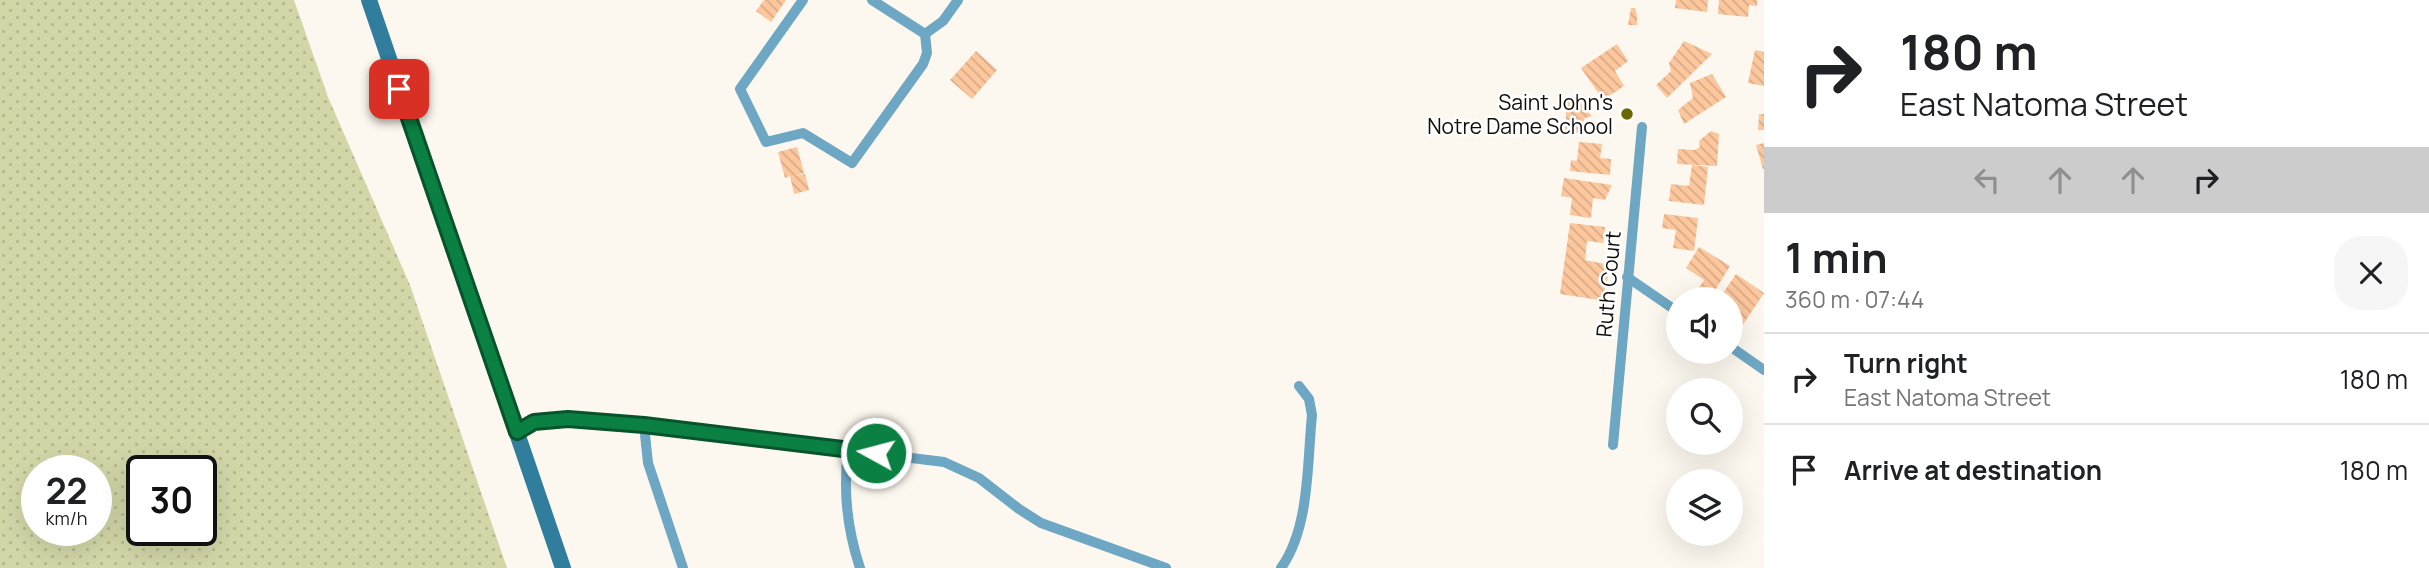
<!DOCTYPE html>
<html lang="en">
<head>
<meta charset="utf-8">
<style>
	body { margin:0; font-family:Manrope,sans-serif; background:#f6f6f6; color:#202124; height:100vh; display:flex; flex-direction:column; font-size:26px; white-space:nowrap }
	* { box-sizing:border-box; margin:0 }
	p { font-size:23px; color:#757577 }
	.icon { flex:none; width:38px; height:38px; fill:none; stroke:currentColor; stroke-width:2; stroke-linecap:round; stroke-linejoin:round }
	.map { position:relative; flex:1; overflow:hidden }
	.drawer { display:flex; flex-direction:column; background:#fff; width:665px }
	.drawer>* { flex:none }
	.banner { background:#fff; color:#202124; overflow:hidden }
	.controls { position:absolute; left:1666px; top:287px; display:grid; gap:14px }
	.controls a { display:grid; place-items:center; width:77px; height:77px; border-radius:50%; background:#fff; box-shadow:0 7px 28px #0002; font-size:35px }
	.speed { position:absolute; left:21px; top:455px; display:flex; gap:14px; font-size:35px; font-weight:700; text-align:center }
	.speed>* { display:grid; place-content:center; width:91px; height:91px; border-radius:50%; background:#fff; box-shadow:0 7px 28px #0002; line-height:1 }
	.speed small { font-size:18px; font-weight:400 }
	.speed .limit { border:4px solid #111; border-radius:10px; background:#fff; color:#111 }
	.pin { position:absolute; display:grid; place-items:center; width:60px; height:60px; color:#fff; margin:-30px; border-radius:14px; box-shadow:0 4px 10px #0006 }
	.me { position:absolute; width:77px; margin:-38px; rotate:277deg; stroke-linejoin:round; filter:drop-shadow(0 0 5px #0008) }
	.turn { display:flex; align-items:center; gap:24px; height:147px; padding:0 21px; font-size:32px }
	.turn .icon { width:91px; height:91px; stroke-width:2.5 }
	.turn b { display:block; font-size:49px; line-height:60px }
	.lanes { display:flex; align-items:center; height:66px; padding:0 21px; background:#0003; justify-content:center; gap:35px; direction:ltr }
	.lanes .off { opacity:.35 }
	.round { display:grid; place-items:center; flex:none; width:74px; height:74px; border-radius:28px; background:#f6f6f6 }
	.overview { display:flex; align-items:center; justify-content:space-between; height:119px; padding:0 21px }
	h1 { font-size:42px; font-weight:700; line-height:52px }
	ul { padding:0; list-style:none }
	li { display:flex; align-items:center; gap:21px; height:91px; padding:0 21px; border-top:2px solid #e0e0e0 }
	li div { flex:1 }
	li b { display:block; font-size:26px }
	li em { font-style:normal }
	main { display:flex; flex:1; min-height:0 }
	.map>svg:first-child { display:block }
	.grass { fill:url(#grass-dots); fill-rule:evenodd }
	.building { fill:url(#building-back-hatch) }
	.lines { fill:none; stroke-linecap:round; stroke-linejoin:round }
	.street { stroke:#6da7c3; stroke-width:10 }
	.secondary { stroke:#317d9d; stroke-width:16 }
	.route-casing { stroke:#07532c; stroke-width:18 }
	.route { stroke:#0b8043; stroke-width:12 }
	.poi-dot { fill:#696803; stroke:#fff; stroke-width:2.5 }
	.labels { text-anchor:middle; dominant-baseline:central; stroke-width:5; stroke-linejoin:round; paint-order:stroke }
	.poi-label { font-size:21px; fill:#100e0b; stroke:#fff; text-anchor:end }
	.street-label { font-size:21px; fill:#100e0b; stroke:#fff }
</style>
</head>
<body>
<main>
<div class="map">
<svg width="1764" height="568" viewBox="0 0 1764 568">
	<defs>
		<pattern id="grass-dots" width="8" height="8" patternUnits="userSpaceOnUse" patternTransform="scale(1.75)"><rect width="8" height="8" fill="#d3d7a8"/><path d="M2 2h.1M6 6h.1" fill="none" stroke="#b4b78f" stroke-width="1.8" stroke-linecap="round"/></pattern>
		<pattern id="building-back-hatch" width="6" height="6" patternUnits="userSpaceOnUse" patternTransform="scale(1.75)"><rect width="6" height="6" fill="#fdc79d"/><path d="M-1 5l2 2M0 0l6 6M5-1l2 2" fill="none" stroke="#d8aa86"/></pattern>
	</defs>
	<rect width="100%" height="100%" fill="#fdf8ef"/>
	<path class="grass" d="M0,0H294L328,97L410,285L507,568H0ZM37,471H96V530H37ZM142,471H201V530H142Z"/>
	<g class="building">
		<polygon points="764,0 786,0 771,22 756,11"/>
		<polygon points="1676,0 1708,0 1707,12 1675,8"/>
		<polygon points="1719,0 1757,0 1757,6 1749,5 1748,17 1718,14"/>
		<polygon points="1631,8 1635,8 1637,16 1637,25 1628,25"/>
		<polygon points="1684,41 1712,54 1667,98 1656,85 1671,71 1669,63"/>
		<polygon points="1617,44 1628,61 1615,71 1624,86 1603,100 1581,68"/>
		<polygon points="1755,50 1764,52 1764,86 1748,83"/>
		<polygon points="976,51 997,70 972,99 950,80"/>
		<polygon points="1712,74 1726,97 1684,124 1678,110 1693,98 1690,83"/>
		<polygon points="1567,101 1580,102 1592,116 1585,118 1578,133 1565,132"/>
		<polygon points="1759,114 1764,114 1764,130 1758,130"/>
		<polygon points="1711,131 1719,134 1717,166 1677,164 1678,149 1695,150 1700,147 1699,141"/>
		<polygon points="1579,142 1602,144 1600,158 1611,159 1610,175 1570,171 1571,160 1577,161"/>
		<polygon points="1764,143 1764,169 1763,169 1756,145"/>
		<polygon points="797,147 804,173 795,176 805,174 809,190 794,194 790,176 785,178 778,152"/>
		<polygon points="1692,165 1708,167 1704,205 1669,201 1671,184 1689,186"/>
		<polygon points="1564,178 1612,185 1605,200 1593,198 1591,218 1570,215 1572,198 1561,196"/>
		<polygon points="1664,214 1698,218 1694,251 1673,248 1676,230 1662,228"/>
		<polygon points="1570,223 1605,227 1603,243 1587,241 1585,260 1610,265 1606,287 1599,300 1560,294"/>
		<polygon points="1699,247 1730,266 1711,297 1698,289 1704,280 1686,268"/>
		<polygon points="1736,274 1764,293 1736,335 1731,332 1731,299 1719,299"/>
	</g>
	<g class="lines">
		<g class="street">
			<polyline points="803,0 740,89 766,142 803,133 852,163 923,64 927,53 925,34 872,0"/>
			<polyline points="925,34 943,21 958,0"/>
			<polyline points="1627,277 1678,312"/>
			<polyline points="1731,347 1764,370"/>
			<polyline points="644,425 648,463 683,568"/>
			<polyline points="517,432 534,422 568,419 644,425 944,462 979,478 1019,509 1041,523 1166,568"/>
			<polyline points="1613,445 1642,127"/>
			<path d="M848,450C843,490 847,529 860,568"/>
			<path d="M1281,568C1310,527 1307,464 1312,415L1309,399L1299,386"/>
		</g>
		<polyline class="secondary" points="369,0 563,568"/>
	</g>
	<g class="lines">
		<defs>
			<polyline id="route" points="399,89 517,432 534,422 568,419 644,425 876,453"/>
		</defs>
		<use href="#route" class="route-casing"/>
		<use href="#route" class="route"/>
	</g>
	<circle class="poi-dot" cx="1627" cy="114" r="7"/>
	<g class="labels">
		<g class="poi-label">
			<text x="1613" y="102">Saint John's<tspan x="1613" dy="24">Notre Dame School</tspan></text>
		</g>
		<g class="street-label">
			<text transform="translate(1608 284) rotate(-85)">Ruth Court</text>
		</g>
	</g>
</svg>
<div class="controls">
<a><svg class="icon" aria-label="sound" viewBox="0 0 24 24"><path d="M4 9h4l5-4v14l-5-4H4zM17 9q2 3 0 6"/></svg></a>
<a><svg class="icon" aria-label="search" viewBox="0 0 24 24"><circle cx="10" cy="10" r="6"/><path d="M15 15l6 6"/></svg></a>
<a><svg class="icon" aria-label="layers" viewBox="0 0 24 24"><path d="M12 4l9 5-9 5-9-5zM3 14l9 5 9-5"/></svg></a>
</div>
<div class="speed"><div>22<small>km/h</small></div><div class="limit">30</div></div>
<div class="pin" style="left:399px;top:89px;background:#d93025"><svg class="icon" aria-label="arrive" viewBox="0 0 24 24"><path d="M6 21V4h12l-3 4 3 4H6"/></svg></div>
<svg class="me" style="left:876px;top:453px" viewBox="-20 -20 40 40"><circle r="17" fill="#0b8043" stroke="#fff" stroke-width="3"/><path d="M0-11L8 9 0 5-8 9z" fill="#fff"/></svg>
</div>
<section class="drawer">
<div class="banner">
<div class="turn"><svg class="icon" aria-label="right" viewBox="0 0 24 24"><path d="M7 20v-9h11M14 6l5 5-5 5"/></svg><div><b>180 m</b>East Natoma Street</div></div>
<div class="lanes"><svg class="icon off" aria-label="left" viewBox="0 0 24 24"><path d="M17 20v-9H6M10 6l-5 5 5 5"/></svg><svg class="icon off" aria-label="ahead" viewBox="0 0 24 24"><path d="M12 20V5M6 11l6-6 6 6"/></svg><svg class="icon off" aria-label="ahead" viewBox="0 0 24 24"><path d="M12 20V5M6 11l6-6 6 6"/></svg><svg class="icon" aria-label="right" viewBox="0 0 24 24"><path d="M7 20v-9h11M14 6l5 5-5 5"/></svg></div>
</div>
<div class="overview"><div><h1>1 min</h1><p>360 m · 07:44</p></div><a class="round"><svg class="icon" aria-label="close" viewBox="0 0 24 24"><path d="M6 6l12 12M18 6L6 18"/></svg></a></div>
<ul>
<li><svg class="icon" aria-label="right" viewBox="0 0 24 24"><path d="M7 20v-9h11M14 6l5 5-5 5"/></svg><div><b>Turn right</b><p>East Natoma Street</p></div><em>180 m</em></li>
<li><svg class="icon" aria-label="arrive" viewBox="0 0 24 24"><path d="M6 21V4h12l-3 4 3 4H6"/></svg><div><b>Arrive at destination</b></div><em>180 m</em></li>
</ul>
</section>
</main>
</body>
</html>
